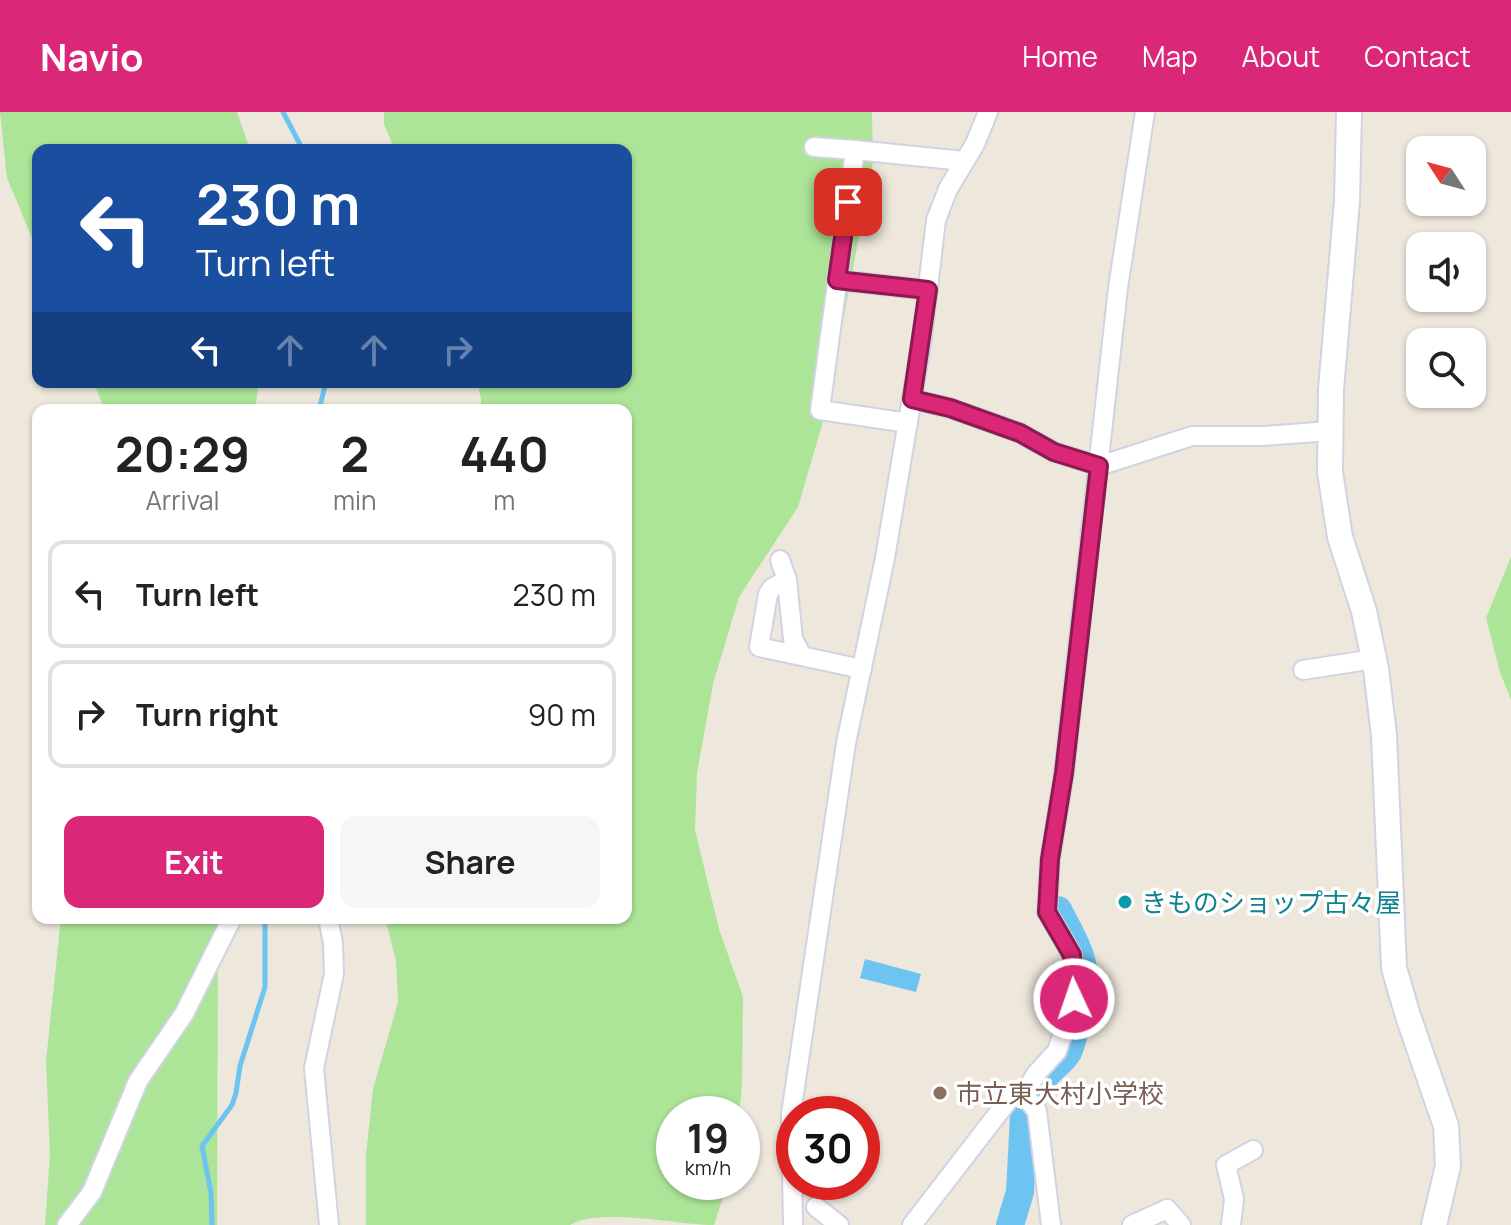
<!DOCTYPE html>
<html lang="en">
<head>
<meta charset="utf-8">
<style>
	body { margin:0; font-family:Manrope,"Noto Sans JP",sans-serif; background:#f6f6f6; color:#222; height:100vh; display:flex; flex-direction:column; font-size:30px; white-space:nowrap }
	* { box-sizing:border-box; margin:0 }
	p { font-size:26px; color:#767676 }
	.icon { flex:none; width:44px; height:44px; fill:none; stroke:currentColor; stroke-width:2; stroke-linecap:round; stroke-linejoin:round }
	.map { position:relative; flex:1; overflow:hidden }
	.panel { position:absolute; left:32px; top:292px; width:600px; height:520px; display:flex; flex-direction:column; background:#fff; border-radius:16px; box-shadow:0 2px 6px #0004 }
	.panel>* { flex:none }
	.guide { position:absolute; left:32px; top:32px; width:600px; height:244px; border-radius:16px; box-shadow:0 2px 6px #0004; background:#1a4fa0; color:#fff; overflow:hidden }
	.needle { width:52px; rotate:306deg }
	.tools { position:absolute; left:1406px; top:24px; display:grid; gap:16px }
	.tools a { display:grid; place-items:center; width:80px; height:80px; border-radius:16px; background:#fff; box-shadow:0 2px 6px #0004; font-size:40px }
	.speed { position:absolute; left:656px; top:984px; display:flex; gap:16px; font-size:40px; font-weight:700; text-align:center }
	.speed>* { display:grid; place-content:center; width:104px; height:104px; border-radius:50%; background:#fff; box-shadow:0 2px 6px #0004; line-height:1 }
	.speed small { font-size:20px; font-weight:400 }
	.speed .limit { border:12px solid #d22; background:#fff; color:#111 }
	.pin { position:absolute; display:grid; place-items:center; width:68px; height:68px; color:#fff; margin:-34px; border-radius:16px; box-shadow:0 4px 12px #0006 }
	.me { position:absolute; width:88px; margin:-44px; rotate:357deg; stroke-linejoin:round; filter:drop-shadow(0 0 6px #0008) }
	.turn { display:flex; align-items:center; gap:28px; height:168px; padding:0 32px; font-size:36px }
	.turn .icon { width:104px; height:104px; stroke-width:2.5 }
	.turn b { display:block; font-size:56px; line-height:68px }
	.lanes { display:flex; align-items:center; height:76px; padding:0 32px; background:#0003; justify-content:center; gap:40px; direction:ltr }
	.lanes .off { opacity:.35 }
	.eta { display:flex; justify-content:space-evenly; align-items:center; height:136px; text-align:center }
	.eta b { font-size:48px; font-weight:700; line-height:56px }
	.action { display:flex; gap:16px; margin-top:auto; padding:16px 32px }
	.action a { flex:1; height:92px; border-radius:16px; background:#db2777; color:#fff; font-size:32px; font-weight:700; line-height:92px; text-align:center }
	.action a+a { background:#f6f6f6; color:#222 }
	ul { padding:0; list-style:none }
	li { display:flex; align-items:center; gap:24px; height:108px; margin:0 16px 12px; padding:0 16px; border:4px solid #e0e0e0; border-radius:16px }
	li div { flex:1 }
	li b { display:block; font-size:30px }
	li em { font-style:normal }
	header { display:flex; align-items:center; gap:48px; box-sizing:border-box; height:112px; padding:0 40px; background:#db2777; color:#fff }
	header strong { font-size:38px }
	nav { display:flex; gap:44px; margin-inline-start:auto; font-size:28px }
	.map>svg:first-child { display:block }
	.green { fill:#ace597 }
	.water { fill:#6dc4f1 }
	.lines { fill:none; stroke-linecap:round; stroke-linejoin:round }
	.stream { stroke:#6dc4f1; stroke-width:5 }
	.river { stroke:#6dc4f1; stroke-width:28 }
	.street-casing { stroke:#d1d3e4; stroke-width:22 }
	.secondary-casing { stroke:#d1d3e4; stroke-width:28 }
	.street { stroke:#fff; stroke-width:18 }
	.secondary { stroke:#fff; stroke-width:24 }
	.route-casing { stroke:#8e194d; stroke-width:20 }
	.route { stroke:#db2777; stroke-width:14 }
	.culture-dot { fill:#0f9aa8; stroke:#fff; stroke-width:3 }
	.education-dot { fill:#8d6e63; stroke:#fff; stroke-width:3 }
	.labels { text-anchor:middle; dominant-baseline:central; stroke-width:7; stroke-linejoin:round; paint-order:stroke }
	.culture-label { font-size:26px; fill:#0d838f; stroke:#fff; text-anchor:start }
	.education-label { font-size:26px; fill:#785e54; stroke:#fff; text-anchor:start }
</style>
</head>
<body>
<header>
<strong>Navio</strong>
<nav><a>Home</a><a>Map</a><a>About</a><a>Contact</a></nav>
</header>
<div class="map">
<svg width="1511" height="1113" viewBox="0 0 1511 1113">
	<rect width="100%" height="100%" fill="#ede7dc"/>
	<g class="green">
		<polygon points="0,0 237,0 250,38 38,38 38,140 7,66"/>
		<path d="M384,0H872L873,50L826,299L798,395L739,485L713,572L697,661L695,718L719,817L743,885L742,974L739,1002H674V1070H728L714,1113C678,1113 599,1095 570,1113H366V1043L373,977L398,890L396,849L385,806H626V298H481V287L477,270H626V38H395L384,12Z"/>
		<polygon points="93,270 259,270 255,298 105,298"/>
		<polygon points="1511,445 1511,588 1500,560 1486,506"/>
		<polygon points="61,806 218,806 217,1113 45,1113 50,1043 46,949"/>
	</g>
	<polygon class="water" points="865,847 921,862 916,880 860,866"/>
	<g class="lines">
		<g class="stream">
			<polyline points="283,0 303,38"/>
			<polyline points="319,298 326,270"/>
			<polyline points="212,1113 211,1081 202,1034 232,993 236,981 240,954 265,875 265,806"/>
		</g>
		<g class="river">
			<path d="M1039,973C1047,958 1061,952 1068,940C1072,932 1074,920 1077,910C1092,857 1082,844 1058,798"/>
			<polyline points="1010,1113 1020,1080 1024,1004"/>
		</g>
		<defs>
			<g id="street">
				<polyline points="814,35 855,38"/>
				<polyline points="837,168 928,178"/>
				<polyline points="912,287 950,296 1020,321 1054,340 1099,354 1192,324 1263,324 1330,319"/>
				<polyline points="908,311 820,298 855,38 964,49"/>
				<polyline points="780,448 787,468"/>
				<polyline points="802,544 793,527 787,468 772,476 768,482 759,535 862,557"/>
				<polyline points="1303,558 1374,547"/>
				<polyline points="328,806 333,831 334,862 314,956 329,1113"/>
				<polyline points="1024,983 1036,962 1057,939 1074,887 1072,843 1047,800 1050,747 1064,661 1118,176 1145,0"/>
				<polyline points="1024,983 1037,999 1051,1113"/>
				<polyline points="816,1095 839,1113"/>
				<polyline points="67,1113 92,1080 138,969 184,902 232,806"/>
				<polyline points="793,1113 791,1002 846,631 885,446 922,226 936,108 948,77 975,32 988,0"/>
				<polyline points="912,1113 1010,986 1024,983"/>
				<polyline points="1132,1113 1167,1097 1181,1113"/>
				<polyline points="1231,1113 1234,1087 1226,1053 1253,1038"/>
			</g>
			<polyline id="secondary" points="1349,0 1347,89 1331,278 1330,360 1340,425 1364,499 1376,557 1384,623 1394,856 1408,904 1446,1014 1448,1054 1434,1113"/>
		</defs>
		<use href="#street" class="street-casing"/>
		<use href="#secondary" class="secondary-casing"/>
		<use href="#street" class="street"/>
		<use href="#secondary" class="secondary"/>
	</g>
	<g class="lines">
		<defs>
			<polyline id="route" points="848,90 837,168 928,178 912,287 950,296 1020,321 1054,340 1099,354 1064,661 1050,747 1047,800 1072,843 1074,887"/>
		</defs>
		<use href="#route" class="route-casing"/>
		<use href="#route" class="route"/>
	</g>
	<circle class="culture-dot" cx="1125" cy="790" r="8"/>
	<circle class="education-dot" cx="940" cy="981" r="8"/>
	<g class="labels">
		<g class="culture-label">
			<text x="1141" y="790">きものショップ古々屋</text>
		</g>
		<g class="education-label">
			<text x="956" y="981">市立東大村小学校</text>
		</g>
	</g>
</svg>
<div class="tools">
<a><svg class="needle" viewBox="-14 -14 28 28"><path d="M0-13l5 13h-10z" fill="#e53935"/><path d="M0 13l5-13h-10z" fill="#767676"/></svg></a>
<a><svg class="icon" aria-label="sound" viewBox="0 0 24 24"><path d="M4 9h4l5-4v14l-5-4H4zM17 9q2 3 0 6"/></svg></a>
<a><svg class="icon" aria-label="search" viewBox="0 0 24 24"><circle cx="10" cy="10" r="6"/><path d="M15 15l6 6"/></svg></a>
</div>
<div class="speed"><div>19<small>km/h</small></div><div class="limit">30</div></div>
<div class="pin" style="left:848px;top:90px;background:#d93025"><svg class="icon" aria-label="arrive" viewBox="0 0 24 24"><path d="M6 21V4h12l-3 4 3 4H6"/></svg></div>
<svg class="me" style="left:1074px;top:887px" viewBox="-20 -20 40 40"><circle r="17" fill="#db2777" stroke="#fff" stroke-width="3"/><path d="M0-11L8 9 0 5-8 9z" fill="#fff"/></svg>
<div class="guide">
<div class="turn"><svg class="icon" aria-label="left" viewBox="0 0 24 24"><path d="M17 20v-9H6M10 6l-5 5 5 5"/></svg><div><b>230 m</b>Turn left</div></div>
<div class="lanes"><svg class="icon" aria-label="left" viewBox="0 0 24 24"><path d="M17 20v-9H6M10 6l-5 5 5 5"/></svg><svg class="icon off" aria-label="ahead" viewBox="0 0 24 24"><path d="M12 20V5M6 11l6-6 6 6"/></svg><svg class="icon off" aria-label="ahead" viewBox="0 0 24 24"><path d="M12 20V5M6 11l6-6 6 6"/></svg><svg class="icon off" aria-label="right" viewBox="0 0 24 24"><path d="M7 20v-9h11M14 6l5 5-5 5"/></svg></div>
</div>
<section class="panel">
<div class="eta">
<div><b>20:29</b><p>Arrival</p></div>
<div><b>2</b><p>min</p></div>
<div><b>440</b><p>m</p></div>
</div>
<ul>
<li><svg class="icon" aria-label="left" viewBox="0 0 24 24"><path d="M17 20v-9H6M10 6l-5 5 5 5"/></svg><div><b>Turn left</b></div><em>230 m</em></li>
<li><svg class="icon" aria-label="right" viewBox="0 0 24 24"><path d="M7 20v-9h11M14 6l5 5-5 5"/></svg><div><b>Turn right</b></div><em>90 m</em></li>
</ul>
<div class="action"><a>Exit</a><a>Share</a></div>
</section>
</div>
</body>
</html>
